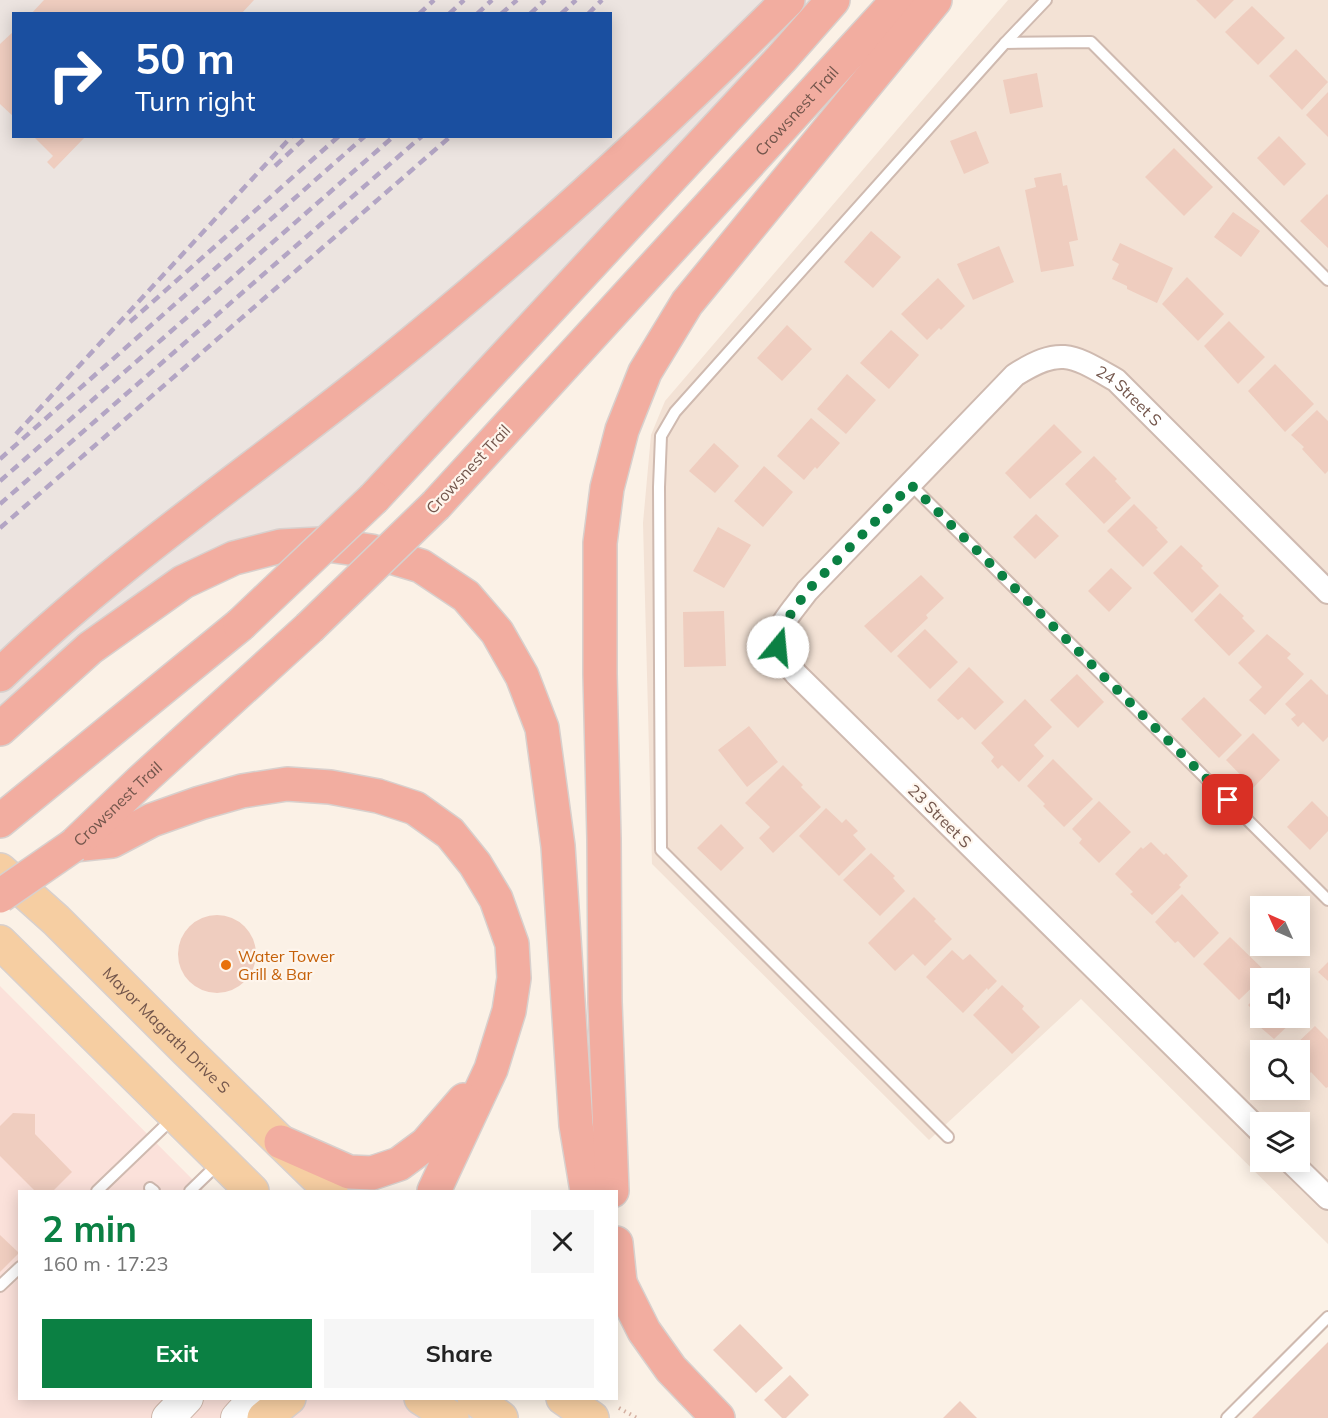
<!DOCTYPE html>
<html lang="en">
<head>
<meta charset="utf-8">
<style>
	body { margin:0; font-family:Mulish,sans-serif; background:#f6f6f6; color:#222; height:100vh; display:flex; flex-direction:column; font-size:22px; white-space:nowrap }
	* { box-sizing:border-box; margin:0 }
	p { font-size:20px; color:#767676 }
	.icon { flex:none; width:33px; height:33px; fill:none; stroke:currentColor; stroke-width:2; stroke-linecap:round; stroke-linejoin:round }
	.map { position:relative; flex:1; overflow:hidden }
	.sheet { position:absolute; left:18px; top:1190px; width:600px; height:210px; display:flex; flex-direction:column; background:#fff; border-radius:0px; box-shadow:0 3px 15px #0003 }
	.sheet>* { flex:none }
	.top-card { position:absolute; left:12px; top:12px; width:600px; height:126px; border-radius:0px; box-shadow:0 3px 15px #0003; background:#1a4fa0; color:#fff; overflow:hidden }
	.needle { width:39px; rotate:315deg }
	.tools { position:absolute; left:1250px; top:896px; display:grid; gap:12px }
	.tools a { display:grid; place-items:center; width:60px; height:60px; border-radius:0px; background:#fff; box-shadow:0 3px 15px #0003; font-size:30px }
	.pin { position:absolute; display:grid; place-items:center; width:51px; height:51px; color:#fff; margin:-26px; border-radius:12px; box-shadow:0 3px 9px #0006 }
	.me { position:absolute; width:66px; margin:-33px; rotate:17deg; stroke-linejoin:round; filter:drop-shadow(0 0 4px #0008) }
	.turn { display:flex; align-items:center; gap:21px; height:126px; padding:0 24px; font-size:27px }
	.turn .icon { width:78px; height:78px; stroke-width:2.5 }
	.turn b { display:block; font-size:42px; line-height:51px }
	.round { display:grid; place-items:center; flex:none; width:63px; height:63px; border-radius:0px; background:#f6f6f6 }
	.summary { display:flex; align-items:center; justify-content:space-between; height:102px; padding:0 24px }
	h1 { font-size:36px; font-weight:700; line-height:45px; color:#0b8043 }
	.action { display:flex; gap:12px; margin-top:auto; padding:12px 24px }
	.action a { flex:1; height:69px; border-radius:0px; background:#0b8043; color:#fff; font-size:24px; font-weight:700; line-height:69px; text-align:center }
	.action a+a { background:#f6f6f6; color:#222 }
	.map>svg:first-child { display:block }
	.residential { fill:#f3e2d5; fill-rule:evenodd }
	.commercial { fill:#fbe1da }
	.industrial { fill:#ece4e0; fill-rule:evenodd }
	.building { fill:#efcdbf }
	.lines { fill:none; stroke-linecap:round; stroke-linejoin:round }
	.service-casing { stroke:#cfbab0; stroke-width:14 }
	.minor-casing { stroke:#cfbab0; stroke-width:26 }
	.secondary-casing { stroke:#d1b9ad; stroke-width:34 }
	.primary-casing { stroke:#d8d0cd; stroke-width:36 }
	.motorway-casing { stroke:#d8d0cd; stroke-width:36 }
	.path { stroke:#d4b0a2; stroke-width:4; stroke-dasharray:1.5 4.5; stroke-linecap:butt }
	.service { stroke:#fff; stroke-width:10 }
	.minor { stroke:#fff; stroke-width:22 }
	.secondary { stroke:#fff; stroke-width:32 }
	.primary { stroke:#f6cea2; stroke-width:33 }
	.motorway { stroke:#f2ada0; stroke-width:33 }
	.rail { stroke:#b3a5c4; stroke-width:4.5; stroke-dasharray:9 6; stroke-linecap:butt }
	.motorway-bridge-casing { stroke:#d8d0cd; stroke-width:36; stroke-linecap:butt }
	.motorway-bridge { stroke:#f2ada0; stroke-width:33 }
	.route { stroke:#0b8043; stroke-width:10; stroke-dasharray:0 18 }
	.food-dot { fill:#e8710a; stroke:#fef5ec; stroke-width:2 }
	.labels { text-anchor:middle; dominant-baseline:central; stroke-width:4.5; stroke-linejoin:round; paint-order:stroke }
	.street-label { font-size:16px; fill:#73564c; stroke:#fef5ec }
	.food-label { font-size:16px; fill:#c56008; stroke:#fef5ec; text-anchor:start }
</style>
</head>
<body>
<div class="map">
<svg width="1328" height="1418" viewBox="0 0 1328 1418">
	<rect width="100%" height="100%" fill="#fbf1e6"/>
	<path class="residential" d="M1008,0H1328V1244L1081,999L929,1140L652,864L643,523L651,435L665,401ZM1260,906H1299V945H1260ZM1260,978H1299V1017H1260ZM1260,1050H1299V1089H1260ZM1260,1122H1299V1161H1260Z"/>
	<polygon class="commercial" points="0,986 204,1191 20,1191 20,1398 410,1398 431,1418 0,1418"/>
	<path class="industrial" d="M0,0H812L315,554L183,582L0,731ZM14,14H610V136H14Z"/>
	<g class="building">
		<polygon points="44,0 254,0 241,14 31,14"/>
		<polygon points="1196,0 1234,0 1215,19"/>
		<polygon points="1252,6 1285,38 1258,65 1225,32"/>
		<polygon points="14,31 14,117 0,104 0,44"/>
		<polygon points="1296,49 1328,82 1302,110 1269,76"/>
		<polygon points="1037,73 1043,107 1010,114 1003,80"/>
		<polygon points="1328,92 1328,137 1306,115"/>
		<polygon points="976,131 989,163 964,174 950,141"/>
		<polygon points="33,136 86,136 54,169 47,162 53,156"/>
		<polygon points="1279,136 1306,164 1284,186 1257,158"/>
		<polygon points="1174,148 1213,187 1184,216 1145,177"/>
		<polygon points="1061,173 1063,186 1067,185 1078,240 1069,242 1074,266 1041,272 1025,190 1036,187 1034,178"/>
		<polygon points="1327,194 1328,195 1328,248 1300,221"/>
		<polygon points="1233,212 1260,231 1241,257 1214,237"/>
		<polygon points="871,231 901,257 873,288 844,262"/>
		<polygon points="1120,243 1173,268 1157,303 1127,289 1127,286 1112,279 1119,264 1112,260"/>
		<polygon points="999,246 1014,282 973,300 957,264"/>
		<polygon points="1187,277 1224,314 1198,341 1162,304"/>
		<polygon points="938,278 965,306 941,330 939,328 927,340 901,314"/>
		<polygon points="1229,321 1265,357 1238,384 1204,346"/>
		<polygon points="787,325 812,349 782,381 757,358"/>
		<polygon points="891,330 919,355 889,389 860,363"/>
		<polygon points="1275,364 1314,404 1285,432 1248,391"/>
		<polygon points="847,374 876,400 846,434 817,409"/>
		<polygon points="1317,410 1328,421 1328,471 1325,474 1302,449 1304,447 1291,435"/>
		<polygon points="811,418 840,443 817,469 815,467 804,480 777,456"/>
		<polygon points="1054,424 1082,452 1030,499 1005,473"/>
		<polygon points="714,443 739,466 715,493 689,471"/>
		<polygon points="1094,456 1117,479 1115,481 1131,498 1104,524 1065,484"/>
		<polygon points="764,466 793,492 763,527 734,501"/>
		<polygon points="1134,504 1158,528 1156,529 1168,542 1143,567 1107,531"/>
		<polygon points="1036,514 1059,536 1035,559 1013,537"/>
		<polygon points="718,527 751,545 724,588 693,571"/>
		<polygon points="1181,545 1203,566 1201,568 1219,586 1192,613 1153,573"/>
		<polygon points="1111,568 1132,588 1109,612 1088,591"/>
		<polygon points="921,575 944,598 926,615 928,618 891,653 864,626"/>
		<polygon points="1220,593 1244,616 1242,618 1255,631 1229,656 1194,620"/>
		<polygon points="724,611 726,666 684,667 683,612"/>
		<polygon points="925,629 958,662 930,689 897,656"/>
		<polygon points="1267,634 1291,654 1287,658 1304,674 1265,715 1249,700 1262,687 1238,663"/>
		<polygon points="969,667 1004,702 975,730 962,717 958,720 937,700"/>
		<polygon points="1077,674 1104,702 1078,728 1050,700"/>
		<polygon points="1311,679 1327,695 1328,694 1328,737 1323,742 1303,722 1298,727 1291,719 1296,715 1285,704"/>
		<polygon points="1204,697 1242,735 1219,758 1181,719"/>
		<polygon points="1025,699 1052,727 1034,745 1044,756 1019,782 1002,765 998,769 991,761 994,757 981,743"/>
		<polygon points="749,726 778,762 747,787 718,750"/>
		<polygon points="1253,733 1280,760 1253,788 1226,760"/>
		<polygon points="1053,759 1093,799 1064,827 1043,806 1045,804 1027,786"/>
		<polygon points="783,765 803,785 801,787 821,807 773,853 759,838 770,827 745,803"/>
		<polygon points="1099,801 1131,832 1099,863 1079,843 1082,839 1072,829"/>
		<polygon points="1312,801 1328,817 1328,831 1310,850 1287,827"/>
		<polygon points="826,808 842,823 846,819 858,831 853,835 866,849 839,876 799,836"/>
		<polygon points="721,824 744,848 721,871 697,848"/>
		<polygon points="1151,842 1164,855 1166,853 1188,876 1179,885 1181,887 1152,915 1130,894 1133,892 1115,874 1141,847 1143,849"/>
		<polygon points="871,853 895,876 893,878 905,891 880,916 843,880"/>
		<polygon points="1182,894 1219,933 1194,958 1178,941 1175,943 1155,922"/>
		<polygon points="914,897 936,919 934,921 952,939 925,966 913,954 895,971 868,943"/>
		<circle cx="217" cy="954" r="39"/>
		<polygon points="1230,937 1267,973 1239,1000 1203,964"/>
		<polygon points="952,950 963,960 970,954 997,981 988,990 987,988 963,1013 926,977"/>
		<polygon points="1328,962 1328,981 1318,972"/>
		<polygon points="1002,985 1024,1006 1022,1009 1040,1027 1012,1054 973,1015"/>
		<polygon points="1260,993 1260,1017 1297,1017 1274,1039 1253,1021 1258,1016 1248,1005"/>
		<polygon points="1299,1003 1305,1009 1299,1015"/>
		<polygon points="1315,1026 1328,1039 1328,1087 1326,1088 1311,1072 1307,1076 1299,1068 1302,1064 1299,1061 1299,1050 1290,1050"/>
		<polygon points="13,1113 35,1114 35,1134 72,1172 53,1191 35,1191 0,1156 0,1126"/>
		<polygon points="0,1235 19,1253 0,1272"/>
		<polygon points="740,1324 783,1368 756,1393 713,1350"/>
		<polygon points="1328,1342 1328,1418 1252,1418"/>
		<polygon points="790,1375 809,1395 786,1418 782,1418 764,1400"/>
		<polygon points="960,1401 977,1418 943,1418"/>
	</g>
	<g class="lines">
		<defs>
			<g id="service">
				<polyline points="1005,43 1046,0"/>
				<polyline points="911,485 1328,900"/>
				<polyline points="948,1137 661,850 659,487 661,436 675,412 1005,43 1091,42 1328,280"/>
				<polyline points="150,1188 154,1191"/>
				<polyline points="97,1191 173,1118"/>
				<polyline points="190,1191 220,1162"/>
				<polyline points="0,1286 20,1267"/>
				<polyline points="1227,1418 1328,1317"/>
			</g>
			<g id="minor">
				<path id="s1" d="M1260,1131L796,674C764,636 781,626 807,591L1015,375C1061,346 1072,355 1116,380L1328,592"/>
				<polyline points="1290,1161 1328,1198"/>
			</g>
			<g id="secondary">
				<polyline points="168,1418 187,1398"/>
				<polyline points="237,1418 255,1398"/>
			</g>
			<g id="primary">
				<path id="s2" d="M0,870L56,920L186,1050L331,1191"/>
				<polyline points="0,942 252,1191"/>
				<polyline points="421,1398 452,1418"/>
				<polyline points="474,1398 501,1418"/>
				<polyline points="563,1398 592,1418"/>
				<polyline points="264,1418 289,1398"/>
			</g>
			<g id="motorway">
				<polyline points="374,498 781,59 833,0"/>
				<path id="s3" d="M436,505L898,0"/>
				<path d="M0,675C118,561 254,470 382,367C524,253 659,129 788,0"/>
				<polyline points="0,729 90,648 183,582 234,558 281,546 320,544 371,551 421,566 466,596 497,632 522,676 542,728 558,846 576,1125 587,1191"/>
				<polyline points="0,821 240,625"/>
				<polyline points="74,845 112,841 152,820 200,803 242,791 287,784 330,787 378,796 415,808 450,833 475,864 496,899 512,944 514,978 509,1011 491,1069 434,1191"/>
				<path id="s4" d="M74,845L141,781L309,628"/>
				<polyline points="281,1142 349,1172 372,1173 399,1164 426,1144 464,1100"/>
				<polyline points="612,1191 605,1002 604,839 600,674 600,543 607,488 622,430 645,372 687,303 935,0"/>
				<polyline points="616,1243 620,1282"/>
				<polyline points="616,1275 644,1331 671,1369 718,1418"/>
			</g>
		</defs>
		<use href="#service" class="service-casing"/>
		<use href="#minor" class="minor-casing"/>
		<use href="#secondary" class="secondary-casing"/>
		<use href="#primary" class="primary-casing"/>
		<use href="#motorway" class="motorway-casing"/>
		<polyline class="path" points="619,1408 637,1418"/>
		<use href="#service" class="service"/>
		<use href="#minor" class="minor"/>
		<use href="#secondary" class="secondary"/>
		<use href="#primary" class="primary"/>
		<use href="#motorway" class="motorway"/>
		<g class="rail">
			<polyline points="419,14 434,0"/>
			<polyline points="449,14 464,0"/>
			<polyline points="477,14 492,0"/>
			<polyline points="501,14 517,0"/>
			<polyline points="530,14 545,0"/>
			<polyline points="561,14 576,0"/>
			<polyline points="588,14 602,0"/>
			<polyline points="275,166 307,136"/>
			<polyline points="130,322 339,136"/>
			<polyline points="16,434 292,136"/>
			<polyline points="0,459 365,136"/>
			<polyline points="0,481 394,136"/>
			<polyline points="0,504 422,136"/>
			<polyline points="0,528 451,136"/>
		</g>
		<defs>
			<g id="motorway-bridge">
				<polyline points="240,625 374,498"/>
				<polyline points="309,628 436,505"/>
				<polyline points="0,896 74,845"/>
			</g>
		</defs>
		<use href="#motorway-bridge" class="motorway-bridge-casing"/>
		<use href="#motorway-bridge" class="motorway-bridge"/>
	</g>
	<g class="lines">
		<polyline class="route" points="778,647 779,631 807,591 911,485 1228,800"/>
	</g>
	<circle class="food-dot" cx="226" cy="965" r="6"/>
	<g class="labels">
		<g class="street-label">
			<text stroke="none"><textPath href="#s3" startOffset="534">Crowsnest Trail</textPath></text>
			<text stroke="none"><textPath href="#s1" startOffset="1178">24 Street S</textPath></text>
			<text transform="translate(468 469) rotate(-47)">Crowsnest Trail</text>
			<text stroke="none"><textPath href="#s4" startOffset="60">Crowsnest Trail</textPath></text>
			<text transform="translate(940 816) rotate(45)">23 Street S</text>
			<text stroke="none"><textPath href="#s2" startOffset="231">Mayor Magrath Drive S</textPath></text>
		</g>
		<g class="food-label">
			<text x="238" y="956">Water Tower<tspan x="238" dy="18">Grill &amp; Bar</tspan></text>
		</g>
	</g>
</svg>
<div class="tools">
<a><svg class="needle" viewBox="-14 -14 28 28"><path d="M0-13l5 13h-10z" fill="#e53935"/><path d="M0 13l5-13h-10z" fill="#767676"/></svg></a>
<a><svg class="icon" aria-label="sound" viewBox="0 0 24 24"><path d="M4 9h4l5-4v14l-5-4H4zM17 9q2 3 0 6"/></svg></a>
<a><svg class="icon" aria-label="search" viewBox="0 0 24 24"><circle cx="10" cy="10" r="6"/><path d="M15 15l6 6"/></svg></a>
<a><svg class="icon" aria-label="layers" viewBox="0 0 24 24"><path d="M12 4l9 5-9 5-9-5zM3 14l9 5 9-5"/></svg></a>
</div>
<div class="pin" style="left:1228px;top:800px;background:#d93025"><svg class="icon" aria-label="arrive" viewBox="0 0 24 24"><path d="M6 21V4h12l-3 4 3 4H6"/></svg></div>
<svg class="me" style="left:778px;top:647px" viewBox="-20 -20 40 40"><circle r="19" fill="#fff"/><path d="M0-13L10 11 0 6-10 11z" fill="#0b8043"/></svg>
<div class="top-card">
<div class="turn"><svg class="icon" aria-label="right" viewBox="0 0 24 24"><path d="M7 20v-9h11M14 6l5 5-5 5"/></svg><div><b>50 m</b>Turn right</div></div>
</div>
<section class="sheet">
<div class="summary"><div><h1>2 min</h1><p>160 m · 17:23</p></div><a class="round"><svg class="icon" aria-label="close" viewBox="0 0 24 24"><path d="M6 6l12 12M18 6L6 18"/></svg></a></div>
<div class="action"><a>Exit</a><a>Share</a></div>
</section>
</div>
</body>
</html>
